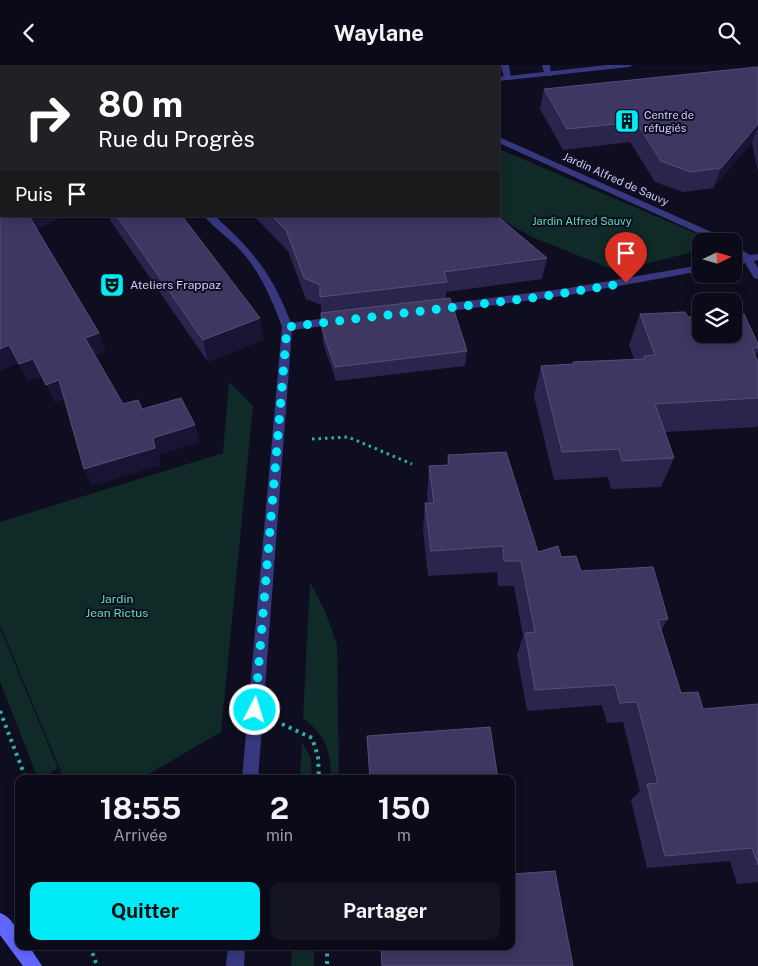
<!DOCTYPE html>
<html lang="fr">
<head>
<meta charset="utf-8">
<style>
	body { margin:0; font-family:"Public Sans",sans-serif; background:#141321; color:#f1f3f6; height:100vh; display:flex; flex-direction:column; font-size:19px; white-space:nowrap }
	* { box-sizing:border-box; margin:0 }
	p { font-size:16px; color:#9a9aa2 }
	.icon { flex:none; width:28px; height:28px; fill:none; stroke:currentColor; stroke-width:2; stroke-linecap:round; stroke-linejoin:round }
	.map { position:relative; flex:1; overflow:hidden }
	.panel { position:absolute; left:15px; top:710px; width:500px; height:175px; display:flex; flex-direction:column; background:#0b0a18; border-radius:10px; box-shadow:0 2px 12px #0003,0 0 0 1px #2b2b37 }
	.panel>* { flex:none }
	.banner { position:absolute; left:0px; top:0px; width:500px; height:152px; box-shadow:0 2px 12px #0003,0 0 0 1px #2b2b37; background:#202124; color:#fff; overflow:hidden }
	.needle { width:32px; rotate:85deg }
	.fabs { position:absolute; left:692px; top:168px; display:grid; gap:10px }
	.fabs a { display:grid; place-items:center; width:50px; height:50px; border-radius:10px; background:#0b0a18; box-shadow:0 2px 12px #0003,0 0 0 1px #2b2b37; font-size:25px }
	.pin { position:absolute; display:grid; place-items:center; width:42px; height:42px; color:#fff; margin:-51px -21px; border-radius:50% 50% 50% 0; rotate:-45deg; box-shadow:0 0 5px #0007 }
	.pin .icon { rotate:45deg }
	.me { position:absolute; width:55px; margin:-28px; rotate:5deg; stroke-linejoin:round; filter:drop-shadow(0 0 4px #0008) }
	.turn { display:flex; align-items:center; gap:18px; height:105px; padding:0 15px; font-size:22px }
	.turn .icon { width:65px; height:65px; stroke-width:2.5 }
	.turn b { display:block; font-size:35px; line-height:42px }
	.then { display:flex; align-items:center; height:48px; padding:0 15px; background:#0003; gap:10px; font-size:19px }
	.eta { display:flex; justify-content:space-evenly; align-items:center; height:85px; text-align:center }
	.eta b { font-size:30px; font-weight:700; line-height:35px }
	.cta { display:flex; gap:10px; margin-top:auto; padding:10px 15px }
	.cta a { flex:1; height:58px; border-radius:10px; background:#00ebf7; color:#111; font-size:20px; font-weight:700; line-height:58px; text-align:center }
	.cta a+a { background:#141321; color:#f1f3f6 }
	header { display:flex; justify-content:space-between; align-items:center; height:65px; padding:0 15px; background:#0b0a18; font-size:22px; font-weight:700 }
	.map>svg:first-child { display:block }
	.green { fill:#102a28 }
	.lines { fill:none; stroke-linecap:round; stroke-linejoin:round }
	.path-far1 { stroke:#2cb2a3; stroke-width:3; stroke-dasharray:2.5 4; stroke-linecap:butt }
	.path { stroke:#2cb2a3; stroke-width:4; stroke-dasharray:3 4.5; stroke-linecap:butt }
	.lane { fill:#373880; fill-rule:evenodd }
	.street { fill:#373880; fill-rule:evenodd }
	.secondary { fill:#6367ff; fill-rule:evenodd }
	.wall { fill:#2b254e }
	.shaded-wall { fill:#191434 }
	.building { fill:#3d3761; stroke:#544e7a }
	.route { stroke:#00ebf7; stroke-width:9; stroke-dasharray:0 16.2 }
	.labels { text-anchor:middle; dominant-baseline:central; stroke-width:4; stroke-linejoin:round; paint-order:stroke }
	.far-poi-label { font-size:11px; fill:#cfccff; stroke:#0f0d20; text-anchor:start }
	.far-street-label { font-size:11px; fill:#cfccff; stroke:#0f0d20 }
	.far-park-label { font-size:11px; fill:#57e0b6; stroke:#0f0d20 }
	.poi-label { font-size:12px; fill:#cfccff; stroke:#0f0d20; text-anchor:start }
	.park-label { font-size:12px; fill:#57e0b6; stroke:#0f0d20 }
</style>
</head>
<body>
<header><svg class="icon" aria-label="back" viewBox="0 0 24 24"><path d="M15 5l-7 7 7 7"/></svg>Waylane<svg class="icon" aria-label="search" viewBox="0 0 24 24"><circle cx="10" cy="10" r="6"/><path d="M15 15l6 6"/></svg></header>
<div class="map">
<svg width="758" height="901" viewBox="0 0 758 901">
	<rect width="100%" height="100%" fill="#0f0d20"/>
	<g class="green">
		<polygon points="499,84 714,176 701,176 701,185 617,206 532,172 495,151 499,151"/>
		<polygon points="229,317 253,341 221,667 140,714 64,714 0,560 0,457 223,388"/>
		<path d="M310,517L324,544L337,579L339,714H331C331,685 326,671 303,653Z"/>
		<polygon points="0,563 58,703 40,714 38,714 0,616"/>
		<polygon points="302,677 311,693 312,714 300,714"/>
		<polygon points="292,881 314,881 314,901 291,901"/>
	</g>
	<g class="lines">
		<polyline class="path-far1" points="312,374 348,372 412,399"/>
		<g class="path">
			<polyline points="0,646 26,714"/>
			<polyline points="282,659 312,673 318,691 319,714"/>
			<polyline points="90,881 97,901"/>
			<polyline points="327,881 327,901"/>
		</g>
		<g class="lane">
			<polygon points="370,0 380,0 381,1 371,1"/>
			<polygon points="501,0 509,0 511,15 504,13"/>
			<polygon points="542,0 550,0 551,11 545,11"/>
		</g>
		<g class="street">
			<polygon points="607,0 633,0 629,2 499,16 499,12"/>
			<rect x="0" y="39" width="1" height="5"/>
			<polygon points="499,72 727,174 729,176 716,176 499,78"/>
			<path d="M204,151H215C254,187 272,208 291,258L339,251L344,255L339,259L292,265L258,714H242L282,262C272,235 261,208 241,186C230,174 215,164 204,151Z"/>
			<polygon points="734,180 750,190 758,189 758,195 754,196 758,203 758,214 754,213 745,198 734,200 734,194 740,193 734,188"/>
			<polygon points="701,200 701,206 569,230 436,248 431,244 436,240 569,223"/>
			<polygon points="228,881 245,881 244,901 226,901"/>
		</g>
		<path class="secondary" d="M0,848C14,853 19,868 19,881H29L42,901H23L0,870Z"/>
	</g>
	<g class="wall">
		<polygon points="0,0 156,0 156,1 1,1 1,23 0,23"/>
		<polygon points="758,2 758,106 752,77 713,123 683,127 655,117 630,77 563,85 540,44 544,24"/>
		<polygon points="109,151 182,151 260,253 263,275 208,297 110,155"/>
		<polygon points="254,151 497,151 547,193 542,214 446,227 446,233 467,286 465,301 336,316 323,278 321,240 306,234 288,186"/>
		<polygon points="640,249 688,252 758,279 758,286 755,291 758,297 758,360 757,362 665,367 674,393 661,422 611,424 608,412 554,415 534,331 541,301 572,299 573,297 634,294 629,280"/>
		<polygon points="448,390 538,487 561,492 581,506 668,554 661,565 681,628 703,644 758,639 758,817 737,819 730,796 647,803 631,735 640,726 623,657 607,658 602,640 527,646 517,590 523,571 514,521 498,521 497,507 428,511 423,465 425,438 428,438 427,429 429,401 447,400"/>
	</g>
	<g class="shaded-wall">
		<polygon points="129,0 156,0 156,1 126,1"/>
		<polygon points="758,59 758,62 752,77 713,123 721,103"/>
		<polygon points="28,151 64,151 34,166"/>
		<polygon points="260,253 263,275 208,297 203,275"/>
		<polygon points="99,268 106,287 92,292 85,273"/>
		<polygon points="9,280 19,298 0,306 0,284"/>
		<polygon points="33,294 42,312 28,317 19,299"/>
		<polygon points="59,315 68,333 55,338 46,320"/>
		<polygon points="195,360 200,377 159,390 161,400 92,421 84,404 153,373"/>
	</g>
	<g class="building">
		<polygon points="0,0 129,0 126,1 1,1 1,6 0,6"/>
		<polygon points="268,0 339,0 341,1 265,1"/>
		<polygon points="758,2 758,59 721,103 690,107 661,96 636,57 567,64 544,24"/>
		<polygon points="0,56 1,57 1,151 29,151 99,268 85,273 123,339 138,335 142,344 181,333 195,360 153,373 155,383 84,404 59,315 46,320 33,294 19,299 9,280 0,284"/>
		<polygon points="117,151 182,151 260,253 203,275"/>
		<polygon points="272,151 497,151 547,193 444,207 447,217 320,232 320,220 304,213 286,165"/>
		<polygon points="450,233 467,286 335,302 322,264 321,248"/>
		<polygon points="685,247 688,252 701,252 701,269 734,269 734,250 744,249 758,279 758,283 752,283 758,297 758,333 655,339 674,393 622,396 619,384 562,387 541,301 574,299 573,297 645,294 644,291 655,290 640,249"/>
		<polygon points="506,387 538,487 558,481 561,492 576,491 581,506 653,502 668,554 658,555 681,628 698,627 703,644 758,639 758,800 752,783 665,791 647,719 658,718 637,637 620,638 615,620 535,625 525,568 535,567 521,496 504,496 503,481 431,486 425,438 434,438 429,401 449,400 448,390"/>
		<polygon points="490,662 498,714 370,714 367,671"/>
		<polygon points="511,801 512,809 555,806 573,901 382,901 381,881 511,881"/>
	</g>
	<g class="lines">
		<polyline class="route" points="255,645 287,262 540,232 626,218"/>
	</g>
	<defs>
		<symbol id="building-square" viewBox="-11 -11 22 22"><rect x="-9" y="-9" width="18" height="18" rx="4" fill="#00ebf7" stroke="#0f0d20"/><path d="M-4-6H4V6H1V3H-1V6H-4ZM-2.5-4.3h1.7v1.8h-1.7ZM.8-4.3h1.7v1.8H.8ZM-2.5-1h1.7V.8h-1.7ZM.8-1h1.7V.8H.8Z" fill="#111"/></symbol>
		<symbol id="theatre-square" viewBox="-11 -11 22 22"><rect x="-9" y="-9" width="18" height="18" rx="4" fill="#00ebf7" stroke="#0f0d20"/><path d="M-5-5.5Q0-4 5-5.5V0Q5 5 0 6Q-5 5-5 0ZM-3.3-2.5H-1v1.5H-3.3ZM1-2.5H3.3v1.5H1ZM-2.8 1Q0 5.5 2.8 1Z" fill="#111"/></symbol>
	</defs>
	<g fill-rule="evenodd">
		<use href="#building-square" x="613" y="42" width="28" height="28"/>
		<use href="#theatre-square" x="98" y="206" width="28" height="28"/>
	</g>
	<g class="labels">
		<g class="far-poi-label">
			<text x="644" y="50">Centre de<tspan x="644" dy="13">réfugiés</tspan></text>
		</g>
		<g class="far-street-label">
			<text transform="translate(616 114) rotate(24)">Jardin Alfred de Sauvy</text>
		</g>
		<g class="far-park-label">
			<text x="582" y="156">Jardin Alfred Sauvy</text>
		</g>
		<g class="poi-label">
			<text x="130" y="220">Ateliers Frappaz</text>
		</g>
		<g class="park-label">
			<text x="117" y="534">Jardin<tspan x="117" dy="14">Jean Rictus</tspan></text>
		</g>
	</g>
</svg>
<div class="fabs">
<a><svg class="needle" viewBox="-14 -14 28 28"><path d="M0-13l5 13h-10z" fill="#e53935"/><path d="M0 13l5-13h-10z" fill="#9a9aa2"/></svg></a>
<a><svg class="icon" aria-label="layers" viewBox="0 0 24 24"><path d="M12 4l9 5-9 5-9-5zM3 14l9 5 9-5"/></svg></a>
</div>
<div class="pin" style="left:626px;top:218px;background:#d93025"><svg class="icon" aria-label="arrive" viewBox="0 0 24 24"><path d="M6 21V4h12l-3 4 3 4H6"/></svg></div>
<svg class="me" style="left:255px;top:645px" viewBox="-20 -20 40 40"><circle r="17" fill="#00ebf7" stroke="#fff" stroke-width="3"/><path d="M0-11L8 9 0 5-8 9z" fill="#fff"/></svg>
<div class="banner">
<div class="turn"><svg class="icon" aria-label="right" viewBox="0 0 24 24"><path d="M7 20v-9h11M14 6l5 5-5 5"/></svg><div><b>80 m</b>Rue du Progrès</div></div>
<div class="then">Puis<svg class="icon" aria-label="arrive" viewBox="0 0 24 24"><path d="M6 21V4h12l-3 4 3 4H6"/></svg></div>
</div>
<section class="panel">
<div class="eta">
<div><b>18:55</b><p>Arrivée</p></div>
<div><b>2</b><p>min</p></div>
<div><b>150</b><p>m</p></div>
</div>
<div class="cta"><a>Quitter</a><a>Partager</a></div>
</section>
</div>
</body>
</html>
